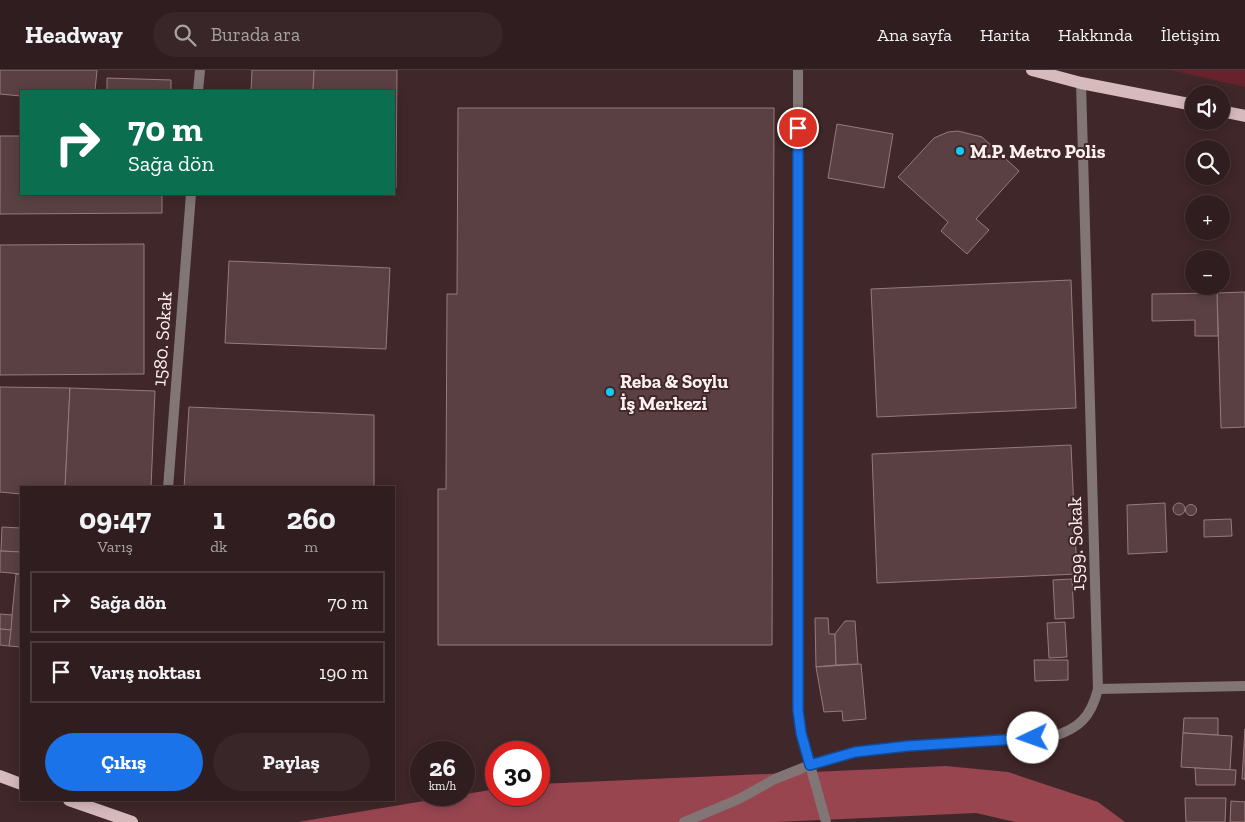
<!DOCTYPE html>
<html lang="tr">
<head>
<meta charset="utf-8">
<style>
	body { margin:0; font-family:"Zilla Slab",serif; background:#382628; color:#f1f3f6; height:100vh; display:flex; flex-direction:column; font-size:19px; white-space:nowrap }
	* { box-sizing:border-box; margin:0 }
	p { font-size:16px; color:#a8a2a4 }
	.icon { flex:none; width:28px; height:28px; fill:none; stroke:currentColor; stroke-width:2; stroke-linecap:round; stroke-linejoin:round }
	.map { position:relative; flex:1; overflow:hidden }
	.panel { position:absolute; left:20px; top:416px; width:375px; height:315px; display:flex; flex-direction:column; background:#301d1f; border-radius:0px; box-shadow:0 2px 12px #0003,0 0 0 1px #4b3b3d }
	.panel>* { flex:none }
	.top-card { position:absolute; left:20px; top:20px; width:375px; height:105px; border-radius:0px; box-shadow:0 2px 12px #0003,0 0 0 1px #4b3b3d; background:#0b6e4f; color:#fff; overflow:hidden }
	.tools { position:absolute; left:1185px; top:15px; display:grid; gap:10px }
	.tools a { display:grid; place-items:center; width:45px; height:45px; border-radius:50%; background:#301d1f; box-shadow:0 2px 12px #0003,0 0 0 1px #4b3b3d; font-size:25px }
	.speed { position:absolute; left:410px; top:671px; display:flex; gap:10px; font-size:25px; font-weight:700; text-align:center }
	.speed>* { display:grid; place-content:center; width:65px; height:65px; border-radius:50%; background:#301d1f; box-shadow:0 2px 12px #0003,0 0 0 1px #4b3b3d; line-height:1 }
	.speed small { font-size:12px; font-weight:400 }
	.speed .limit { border:8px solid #d22; background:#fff; color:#111 }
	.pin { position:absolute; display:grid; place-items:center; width:42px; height:42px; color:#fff; margin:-21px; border:2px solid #fff; border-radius:50%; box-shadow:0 1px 5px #0007 }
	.me { position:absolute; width:55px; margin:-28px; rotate:267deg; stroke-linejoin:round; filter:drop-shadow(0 0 4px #0008) }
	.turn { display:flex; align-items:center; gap:18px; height:105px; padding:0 25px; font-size:22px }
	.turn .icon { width:65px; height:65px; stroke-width:2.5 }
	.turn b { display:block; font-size:35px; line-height:42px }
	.eta { display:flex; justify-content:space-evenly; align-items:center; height:85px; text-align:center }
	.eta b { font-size:30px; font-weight:700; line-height:35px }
	.primary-button { display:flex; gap:10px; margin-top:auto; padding:10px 25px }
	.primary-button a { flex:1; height:58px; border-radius:30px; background:#1a73e8; color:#fff; font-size:20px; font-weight:700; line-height:58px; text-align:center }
	.primary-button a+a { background:#382628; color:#f1f3f6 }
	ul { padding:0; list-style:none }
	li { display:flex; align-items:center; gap:15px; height:62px; margin:0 10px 8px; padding:0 15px; border:2px solid #4b3b3d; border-radius:0px }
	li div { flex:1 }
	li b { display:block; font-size:19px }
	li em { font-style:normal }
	header { display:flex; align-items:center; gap:30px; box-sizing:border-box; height:70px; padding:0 25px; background:#301d1f; border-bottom:1px solid #4b3b3d }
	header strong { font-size:24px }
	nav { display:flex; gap:28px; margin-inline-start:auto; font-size:18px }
	.search { width:350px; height:45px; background:#382628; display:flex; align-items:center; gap:12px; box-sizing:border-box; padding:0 18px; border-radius:28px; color:#a8a2a4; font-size:19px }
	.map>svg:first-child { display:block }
	.green { fill:#67222d }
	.water { fill:#984550 }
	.building { fill:#5a4042; stroke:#987a7c }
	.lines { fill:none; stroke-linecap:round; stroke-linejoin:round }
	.lane { stroke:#827575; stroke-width:10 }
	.street { stroke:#827575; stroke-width:10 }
	.primary { stroke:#d6babc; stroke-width:12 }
	.route-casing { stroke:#114b97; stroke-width:12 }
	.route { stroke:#1a73e8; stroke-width:9 }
	.poi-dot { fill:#14cafb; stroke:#402729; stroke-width:2 }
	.labels { text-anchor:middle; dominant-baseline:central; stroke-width:4; stroke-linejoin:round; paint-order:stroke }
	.poi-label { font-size:19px; font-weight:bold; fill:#fef0f1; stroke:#402729; text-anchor:start }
	.street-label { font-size:19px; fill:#fef0f1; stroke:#402729 }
</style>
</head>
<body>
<header>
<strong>Headway</strong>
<div class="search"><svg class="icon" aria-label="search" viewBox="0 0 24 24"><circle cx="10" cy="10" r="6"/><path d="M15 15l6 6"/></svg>Burada ara</div>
<nav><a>Ana sayfa</a><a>Harita</a><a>Hakkında</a><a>İletişim</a></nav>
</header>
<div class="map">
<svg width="1245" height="752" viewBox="0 0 1245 752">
	<rect width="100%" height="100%" fill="#402729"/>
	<polygon class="green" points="1170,0 1245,0 1245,17"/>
	<polygon class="water" points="946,696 1008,702 1098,732 1125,752 1015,752 976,743 777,752 298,752 496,719 496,725 539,725 539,714"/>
	<g class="building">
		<polygon points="0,0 97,0 95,21 21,21 21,26 0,24"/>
		<polygon points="252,0 314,0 313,21 251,21"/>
		<polygon points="314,0 397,0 396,118 394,118 394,21 313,21"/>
		<polygon points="107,8 171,10 171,21 107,21"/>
		<polygon points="458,38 774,38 772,575 438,575 438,419 446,419 447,224 457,224"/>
		<polygon points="837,54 893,64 884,118 828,108"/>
		<polygon points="958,61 982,67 1019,101 976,149 989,160 967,184 941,161 948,152 898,107 934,68 948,62"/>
		<polygon points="0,66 21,66 21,124 162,124 162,143 0,144"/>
		<polygon points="144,174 144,304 0,305 0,175"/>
		<polygon points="229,191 390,198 386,279 225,273"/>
		<polygon points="1071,210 1076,338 877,347 871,219"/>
		<polygon points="1245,222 1245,357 1221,358 1217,223"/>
		<polygon points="1217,223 1218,266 1195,266 1195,250 1152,251 1152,224"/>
		<polygon points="0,317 70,318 65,418 21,418 21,424 0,422"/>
		<polygon points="70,318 155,321 151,418 65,418"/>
		<polygon points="189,337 374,345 374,418 184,418"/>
		<polygon points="1071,375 1077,504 877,513 872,384"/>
		<polygon points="1165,433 1167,482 1128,484 1127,435"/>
		<circle cx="1179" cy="439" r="6"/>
		<circle cx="1191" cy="440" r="5.5"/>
		<polygon points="1231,449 1232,466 1204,467 1204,450"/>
		<polygon points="2,457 21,458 21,482 1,481"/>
		<polygon points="0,481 21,482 21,504 0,502"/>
		<polygon points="16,504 21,505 21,577 9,576"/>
		<polygon points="1072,509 1074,548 1055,549 1053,510"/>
		<polygon points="0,544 12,545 11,560 0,559"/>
		<polygon points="815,548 828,548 829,564 835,564 836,595 816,597"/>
		<polygon points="845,551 855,551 858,594 836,595 835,564"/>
		<polygon points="1065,552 1067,587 1049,588 1047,553"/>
		<polygon points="0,559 11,560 9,576 0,575"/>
		<polygon points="1034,590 1068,590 1068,610 1035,611"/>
		<polygon points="861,594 866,649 843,651 842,641 824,642 816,597"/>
		<polygon points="1184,648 1218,648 1218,665 1183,663"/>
		<polygon points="1245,659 1245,709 1242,709"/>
		<polygon points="1183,663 1232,666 1230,700 1181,697"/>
		<polygon points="1195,698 1236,700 1235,715 1196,715"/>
		<polygon points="1185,728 1226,728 1225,752 1186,752"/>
		<polygon points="1231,731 1245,732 1245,752 1230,752"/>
	</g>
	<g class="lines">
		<g class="lane">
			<polyline points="1098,619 1245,616"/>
			<polyline points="684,752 739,729 775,709 810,695"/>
		</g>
		<g class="street">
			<polyline points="798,0 798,640 801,663 826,752"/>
			<polyline points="198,21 200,0"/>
			<polyline points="168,418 191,124"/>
			<path d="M810,695L855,682L908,676L1051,667C1079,659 1091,647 1098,619L1081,13"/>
		</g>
		<g class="primary">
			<polyline points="1032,0 1081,13 1194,35"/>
			<polyline points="1221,41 1245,46"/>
			<polyline points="0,706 21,714"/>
			<polyline points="69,730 132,752"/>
		</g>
	</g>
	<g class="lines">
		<defs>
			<polyline id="route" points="798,58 798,640 801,663 810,695 855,682 908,676 1033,668"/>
		</defs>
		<use href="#route" class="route-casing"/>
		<use href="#route" class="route"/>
	</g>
	<g class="poi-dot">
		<circle cx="960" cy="81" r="5"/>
		<circle cx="610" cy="322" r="5"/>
	</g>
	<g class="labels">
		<g class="poi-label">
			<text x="970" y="81">M.P. Metro Polis</text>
			<text x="620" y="311">Reba &amp; Soylu<tspan x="620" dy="22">İş Merkezi</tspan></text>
		</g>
		<g class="street-label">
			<text transform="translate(162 269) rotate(-86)">1580. Sokak</text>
			<text transform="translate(1076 474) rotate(-92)">1599. Sokak</text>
		</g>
	</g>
</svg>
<div class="tools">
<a><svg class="icon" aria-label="sound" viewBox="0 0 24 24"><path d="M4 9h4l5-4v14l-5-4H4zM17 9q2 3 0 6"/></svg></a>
<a><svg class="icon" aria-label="search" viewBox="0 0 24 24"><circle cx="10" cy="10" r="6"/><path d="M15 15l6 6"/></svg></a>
<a>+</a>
<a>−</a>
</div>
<div class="speed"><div>26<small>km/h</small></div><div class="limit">30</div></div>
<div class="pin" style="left:798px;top:58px;background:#d93025"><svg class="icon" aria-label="arrive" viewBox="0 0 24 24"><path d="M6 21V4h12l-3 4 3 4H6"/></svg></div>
<svg class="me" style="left:1033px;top:668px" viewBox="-20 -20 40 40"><circle r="19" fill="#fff"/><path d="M0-13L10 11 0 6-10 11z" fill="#1a73e8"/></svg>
<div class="top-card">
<div class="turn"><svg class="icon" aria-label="right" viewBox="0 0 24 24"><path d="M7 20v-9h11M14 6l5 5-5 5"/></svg><div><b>70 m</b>Sağa dön</div></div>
</div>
<section class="panel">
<div class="eta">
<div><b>09:47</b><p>Varış</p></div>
<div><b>1</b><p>dk</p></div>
<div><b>260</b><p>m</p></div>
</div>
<ul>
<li><svg class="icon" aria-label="right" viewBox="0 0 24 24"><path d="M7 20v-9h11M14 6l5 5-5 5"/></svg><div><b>Sağa dön</b></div><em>70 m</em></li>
<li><svg class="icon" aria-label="arrive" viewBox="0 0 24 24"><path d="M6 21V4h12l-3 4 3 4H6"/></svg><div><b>Varış noktası</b></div><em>190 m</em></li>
</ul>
<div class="primary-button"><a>Çıkış</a><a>Paylaş</a></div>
</section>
</div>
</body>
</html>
